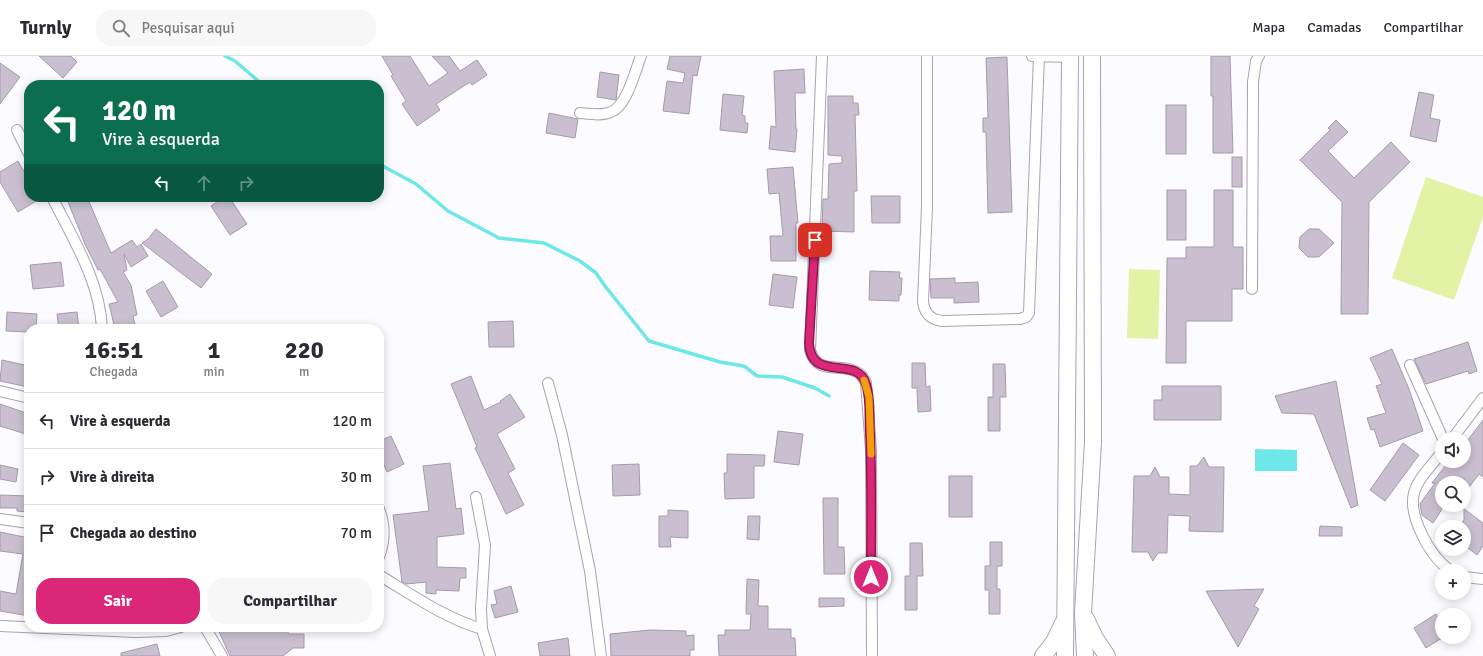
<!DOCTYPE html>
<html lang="pt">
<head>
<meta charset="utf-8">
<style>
	body { margin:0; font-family:Signika,sans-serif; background:#f7f7f7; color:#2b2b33; height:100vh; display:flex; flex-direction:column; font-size:15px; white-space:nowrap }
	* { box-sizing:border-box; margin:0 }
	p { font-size:13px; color:#7c7c81 }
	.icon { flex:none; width:22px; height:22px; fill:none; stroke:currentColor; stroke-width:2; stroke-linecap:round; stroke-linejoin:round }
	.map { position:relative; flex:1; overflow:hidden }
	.side { position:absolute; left:24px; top:268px; width:360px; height:308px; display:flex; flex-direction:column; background:#fff; border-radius:16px; box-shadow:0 2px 10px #0003 }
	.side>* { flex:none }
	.guide { position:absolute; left:24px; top:24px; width:360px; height:122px; border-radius:16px; box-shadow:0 2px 10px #0003; background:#0b6e4f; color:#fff; overflow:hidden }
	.fabs { position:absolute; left:1435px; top:376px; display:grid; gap:8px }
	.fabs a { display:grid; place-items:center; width:36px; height:36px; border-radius:50%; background:#fff; box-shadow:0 2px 10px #0003; font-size:20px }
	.pin { position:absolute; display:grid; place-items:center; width:34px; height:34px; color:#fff; margin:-17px; border-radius:8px; box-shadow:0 2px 6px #0006 }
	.me { position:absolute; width:44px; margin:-22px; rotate:0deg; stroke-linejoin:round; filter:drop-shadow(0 0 3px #0008) }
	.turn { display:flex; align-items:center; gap:14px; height:84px; padding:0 12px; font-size:18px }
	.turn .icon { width:52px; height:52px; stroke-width:2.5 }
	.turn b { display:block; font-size:28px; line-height:34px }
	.lanes { display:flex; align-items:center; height:38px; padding:0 12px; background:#0003; justify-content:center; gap:20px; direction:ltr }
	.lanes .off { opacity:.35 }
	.eta { display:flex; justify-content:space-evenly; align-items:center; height:68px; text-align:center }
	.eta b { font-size:24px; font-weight:700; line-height:28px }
	.button { display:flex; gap:8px; margin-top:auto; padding:8px 12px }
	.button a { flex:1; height:46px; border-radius:16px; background:#db2777; color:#fff; font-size:16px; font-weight:700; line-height:46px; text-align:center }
	.button a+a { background:#f7f7f7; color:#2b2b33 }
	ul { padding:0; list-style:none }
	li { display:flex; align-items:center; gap:12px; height:56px; padding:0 12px; border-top:1px solid #e1e1e2 }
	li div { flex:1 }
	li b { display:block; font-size:15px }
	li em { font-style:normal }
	header { display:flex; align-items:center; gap:24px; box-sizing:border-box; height:56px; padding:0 20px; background:#fff; border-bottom:1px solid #e1e1e2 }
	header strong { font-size:19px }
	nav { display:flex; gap:22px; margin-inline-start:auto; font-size:14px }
	.search { width:280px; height:36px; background:#f7f7f7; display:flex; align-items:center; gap:10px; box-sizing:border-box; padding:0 14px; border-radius:16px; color:#7c7c81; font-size:15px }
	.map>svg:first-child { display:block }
	.green { fill:#e4f2a5 }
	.water { fill:#6de7e7 }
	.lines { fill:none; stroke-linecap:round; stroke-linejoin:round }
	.stream { stroke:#6de7e7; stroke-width:3.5 }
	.building { fill:#cabfd0; stroke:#a59bab }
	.street-casing { stroke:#a8a2b4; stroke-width:12 }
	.primary-casing { stroke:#a8a2b4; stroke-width:18 }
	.street { stroke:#fff; stroke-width:10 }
	.primary { stroke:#fff; stroke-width:16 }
	.route-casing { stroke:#8e194d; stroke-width:10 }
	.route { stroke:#db2777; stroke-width:7 }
	.slow { stroke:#f59e0b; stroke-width:7 }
</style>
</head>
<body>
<header>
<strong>Turnly</strong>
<div class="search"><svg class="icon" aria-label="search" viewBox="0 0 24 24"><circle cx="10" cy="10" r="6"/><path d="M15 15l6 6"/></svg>Pesquisar aqui</div>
<nav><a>Mapa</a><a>Camadas</a><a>Compartilhar</a></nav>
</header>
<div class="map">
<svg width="1483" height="600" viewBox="0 0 1483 600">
	<rect width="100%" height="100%" fill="#fcfbff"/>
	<g class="green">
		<polygon points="1426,121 1483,141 1483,161 1454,244 1392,222"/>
		<polygon points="1129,213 1160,214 1158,283 1127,282"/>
	</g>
	<polygon class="water" points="1255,393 1297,394 1297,415 1255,415"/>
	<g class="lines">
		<g class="stream">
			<polyline points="225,0 235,5 263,29"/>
			<polyline points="379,108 416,128 448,155 499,182 544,187 580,205 596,217 605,230 649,285 720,306 744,310 757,320 782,321 815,332 829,340"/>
		</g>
	</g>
	<g class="building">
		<polygon points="39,0 71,0 77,6 63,22"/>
		<polygon points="382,0 410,0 429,30 448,17 432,0 449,0 460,15 477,4 487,19 472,29 470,26 436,48 440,54 417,70 402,48 406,45 391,20 393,19"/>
		<polygon points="670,0 701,0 697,20 693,19 689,58 663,55 667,25 683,27 685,17 667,13"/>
		<polygon points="1211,0 1230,0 1233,97 1213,97 1213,40 1211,40"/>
		<polygon points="1007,1 1012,156 988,157 986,76 983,76 983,62 988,62 986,2"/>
		<polygon points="0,7 20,21 0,48"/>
		<polygon points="804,13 805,37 795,37 796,73 797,73 795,96 769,93 771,70 776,71 774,15"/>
		<polygon points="600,16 619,19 616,44 597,41"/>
		<polygon points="1419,36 1434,39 1430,62 1440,64 1436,86 1410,80"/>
		<polygon points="723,38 744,40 742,59 745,60 745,67 748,67 747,77 720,74"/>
		<polygon points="828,40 853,40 853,47 858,47 859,59 855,59 857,135 854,135 854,176 822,175 823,143 828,143 829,108 842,107 842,100 828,99"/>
		<rect x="1166" y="49" width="20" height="49"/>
		<polygon points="549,57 578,63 575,82 546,77"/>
		<polygon points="1336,64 1348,76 1328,95 1354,122 1391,86 1410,106 1369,146 1368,258 1341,258 1342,146 1300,104 1330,74 1328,72"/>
		<rect x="1232" y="101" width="10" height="30"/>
		<polygon points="18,105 29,124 29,141 43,141 18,156 0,126 0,116"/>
		<polygon points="793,111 798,167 796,167 796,205 771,205 770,180 783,180 779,137 769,138 767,113"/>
		<rect x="1167" y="134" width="19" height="50"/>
		<polygon points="1214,134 1233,134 1233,191 1243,191 1243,233 1232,233 1232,265 1186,265 1186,307 1166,307 1167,202 1186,202 1186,191 1214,191"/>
		<polygon points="871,140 900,140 900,167 872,167"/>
		<polygon points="66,141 87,141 111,197 132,184 137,191 141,188 148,200 131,211 124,198 127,214 123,216 131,229 137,259 133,260 136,273 115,273 109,248 118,246 100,213 98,214 85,188"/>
		<polygon points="224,141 229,141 247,168 230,179 211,150"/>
		<polygon points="156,173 212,218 201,232 142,187 148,183"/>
		<polygon points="1309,173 1319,173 1334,187 1319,201 1308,201 1299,192 1300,181"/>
		<polygon points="61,206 64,230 33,233 30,209"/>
		<polygon points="870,215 900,216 899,222 902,222 901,239 899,239 899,245 869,244"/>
		<polygon points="773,218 797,221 793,252 769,249"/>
		<polygon points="955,222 955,227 978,226 979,246 954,247 954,242 931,242 930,223"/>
		<polygon points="163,225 178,251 161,261 146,235"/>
		<polygon points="7,256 37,258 36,273 29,273 29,276 6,275"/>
		<polygon points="77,256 79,273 59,273 57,258"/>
		<polygon points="513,265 514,291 489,291 488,266"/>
		<polygon points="1468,286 1477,315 1469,318 1468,315 1426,328 1414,303"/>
		<polygon points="1392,293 1409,333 1423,375 1380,391 1374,373 1371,374 1367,362 1386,357 1376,330 1382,328 1370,302"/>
		<polygon points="2,304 29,310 28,331 0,325"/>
		<polygon points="912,307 925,307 926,331 930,330 931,355 918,356 917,332 912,332"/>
		<polygon points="993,308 1005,308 1006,341 1000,341 1000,375 988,375 988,341 993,341"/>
		<polygon points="471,320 484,354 501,346 500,345 510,338 525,361 497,378 515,413 508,417 524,449 506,458 475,392 477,391 451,328"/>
		<polygon points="1336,325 1358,449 1351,452 1314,358 1282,357 1275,340"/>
		<polygon points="1162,330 1221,330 1221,364 1154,364 1154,344 1162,344"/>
		<polygon points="0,348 29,358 29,379 0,370"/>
		<polygon points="1483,364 1483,421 1479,418 1464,438 1464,422 1460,427 1442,427 1442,453 1433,467 1422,459 1420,448 1435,427 1432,427 1449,405 1464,405 1464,389"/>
		<polygon points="778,375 803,378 799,409 774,406"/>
		<polygon points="391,380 404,408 387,416 379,398 379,385"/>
		<polygon points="1403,387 1419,399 1385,445 1370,434"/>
		<polygon points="727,398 765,399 764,410 754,410 754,442 725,443 724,417 727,417"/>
		<polygon points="1204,401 1209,411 1224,411 1223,476 1189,475 1190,460 1168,459 1167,497 1158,497 1153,505 1148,496 1132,496 1134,420 1150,420 1155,411 1160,421 1169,421 1169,438 1190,439 1190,410 1197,410"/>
		<polygon points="450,407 456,453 461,452 464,478 437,481 437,511 466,512 466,522 460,522 459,535 436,534 436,538 426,537 426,526 407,528 402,526 393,459 429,455 423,410"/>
		<polygon points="639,408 640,439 613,440 612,409"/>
		<polygon points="0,409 18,413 16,426 0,423"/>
		<rect x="949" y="420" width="23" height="41"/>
		<polygon points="0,439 29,440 29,456 17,455 17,452 0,452"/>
		<polygon points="823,442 838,442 838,491 844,491 845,518 824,518"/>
		<polygon points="1464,453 1483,467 1483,490 1477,499 1464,489 1464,471 1459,471 1464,464"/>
		<polygon points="668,454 688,455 688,482 670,481 671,491 659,491 659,460 668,460"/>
		<polygon points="748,460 760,460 759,484 747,483"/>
		<polygon points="1320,470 1342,471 1342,480 1319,480"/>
		<polygon points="0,476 29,482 29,560 0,555 0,535 16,538 23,498 0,495"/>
		<polygon points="990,486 1002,486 1002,510 997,510 997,533 1000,533 1000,558 989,558 989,534 985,534 985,510 990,510"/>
		<polygon points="910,487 922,487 923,520 917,520 917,554 905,554 905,520 910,520"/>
		<polygon points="747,523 759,524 758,550 768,550 768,573 791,573 791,582 795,582 796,600 719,600 718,579 725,579 725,574 750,574 751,558 746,558"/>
		<polygon points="511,530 518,556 495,562 491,549 497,548 494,535"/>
		<polygon points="1264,533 1254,550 1259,553 1238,591 1206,535"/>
		<polygon points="819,542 844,542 844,550 819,551"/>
		<polygon points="1436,558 1442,567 1442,582 1426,592 1414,572"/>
		<polygon points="217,571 284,571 289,578 304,578 304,592 293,592 283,600 230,600"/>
		<polygon points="650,574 686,575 686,580 694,579 694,594 690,594 690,600 611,600 610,578"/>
		<polygon points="568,582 570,600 540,600 538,587"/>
		<polygon points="157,588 160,600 121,600 121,597"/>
	</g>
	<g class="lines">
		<defs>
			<g id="street">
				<path d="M822,0L810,294C818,322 844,304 861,319C863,321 865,325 866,327L871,394L872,600"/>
				<path d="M927,0V151L923,246C925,258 930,263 942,265L1020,263L1026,261L1029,257L1039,0"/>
				<polyline points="1032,0 1070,1"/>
				<path d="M580,57C590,58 602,60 611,56C627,50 635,15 641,0"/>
				<polyline points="17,74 29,98"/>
				<path d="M52,141C73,183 100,225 102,273"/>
				<polyline points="1252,233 1253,26 1256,5 1259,0"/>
				<polyline points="1410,309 1443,383"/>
				<polyline points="548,327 562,379 590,515 601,600"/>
				<polyline points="0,335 29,342"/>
				<polyline points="1452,383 1483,342"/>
				<path d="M1442,396C1433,408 1418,422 1414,437C1408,461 1431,502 1451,515"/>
				<polyline points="476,441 485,489 481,553 482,573 490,600"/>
				<path d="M379,453C385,468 385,485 379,501"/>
				<polyline points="0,463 29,467"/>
				<path d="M379,519C412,539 445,562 482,573"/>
				<polyline points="1464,521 1483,523"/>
				<polyline points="0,570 136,576 166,575 181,571"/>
				<polyline points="205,571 222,600"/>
			</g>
			<g id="primary">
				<polyline points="1086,563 1095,582 1107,600"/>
				<polyline points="1043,600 1054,586 1063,567"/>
				<polyline points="1065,600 1070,0"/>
				<polyline points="1085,600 1083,557 1093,386 1092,0"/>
			</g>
		</defs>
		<use href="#street" class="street-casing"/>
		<use href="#primary" class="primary-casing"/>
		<use href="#street" class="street"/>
		<use href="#primary" class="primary"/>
	</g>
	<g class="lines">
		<defs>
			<path id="route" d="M815,184L809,287C811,328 857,298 866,328C871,343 869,361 870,377C872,425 871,473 871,521"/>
		</defs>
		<use href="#route" class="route-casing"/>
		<use href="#route" class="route"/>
		<polyline class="slow" points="864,324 869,341 871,398"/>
	</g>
</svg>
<div class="fabs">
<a><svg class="icon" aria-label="sound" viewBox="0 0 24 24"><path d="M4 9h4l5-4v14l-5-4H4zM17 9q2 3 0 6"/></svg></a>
<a><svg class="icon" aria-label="search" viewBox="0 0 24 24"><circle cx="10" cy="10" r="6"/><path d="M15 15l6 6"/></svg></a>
<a><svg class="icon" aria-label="layers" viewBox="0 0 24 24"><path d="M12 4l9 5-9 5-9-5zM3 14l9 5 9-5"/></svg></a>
<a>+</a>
<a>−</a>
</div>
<div class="pin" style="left:815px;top:184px;background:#d93025"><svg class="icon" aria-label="arrive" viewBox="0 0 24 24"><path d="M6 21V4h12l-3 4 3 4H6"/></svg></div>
<svg class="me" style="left:871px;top:521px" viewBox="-20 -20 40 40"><circle r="17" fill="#db2777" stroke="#fff" stroke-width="3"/><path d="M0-11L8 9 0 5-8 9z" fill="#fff"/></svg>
<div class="guide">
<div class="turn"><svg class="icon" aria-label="left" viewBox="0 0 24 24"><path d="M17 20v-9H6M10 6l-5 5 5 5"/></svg><div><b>120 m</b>Vire à esquerda</div></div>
<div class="lanes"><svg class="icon" aria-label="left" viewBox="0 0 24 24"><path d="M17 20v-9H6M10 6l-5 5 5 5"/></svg><svg class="icon off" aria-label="ahead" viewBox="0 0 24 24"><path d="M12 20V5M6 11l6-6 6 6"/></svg><svg class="icon off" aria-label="right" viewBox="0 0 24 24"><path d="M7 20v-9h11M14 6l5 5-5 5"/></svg></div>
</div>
<section class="side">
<div class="eta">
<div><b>16:51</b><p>Chegada</p></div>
<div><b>1</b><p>min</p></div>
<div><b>220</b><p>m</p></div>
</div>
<ul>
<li><svg class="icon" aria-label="left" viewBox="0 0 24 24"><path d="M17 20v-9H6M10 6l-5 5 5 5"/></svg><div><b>Vire à esquerda</b></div><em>120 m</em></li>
<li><svg class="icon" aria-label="right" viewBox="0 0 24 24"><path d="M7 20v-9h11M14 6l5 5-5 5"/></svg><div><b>Vire à direita</b></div><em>30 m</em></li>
<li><svg class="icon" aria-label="arrive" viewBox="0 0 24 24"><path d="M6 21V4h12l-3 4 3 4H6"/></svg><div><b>Chegada ao destino</b></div><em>70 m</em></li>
</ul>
<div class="button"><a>Sair</a><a>Compartilhar</a></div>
</section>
</div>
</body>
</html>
